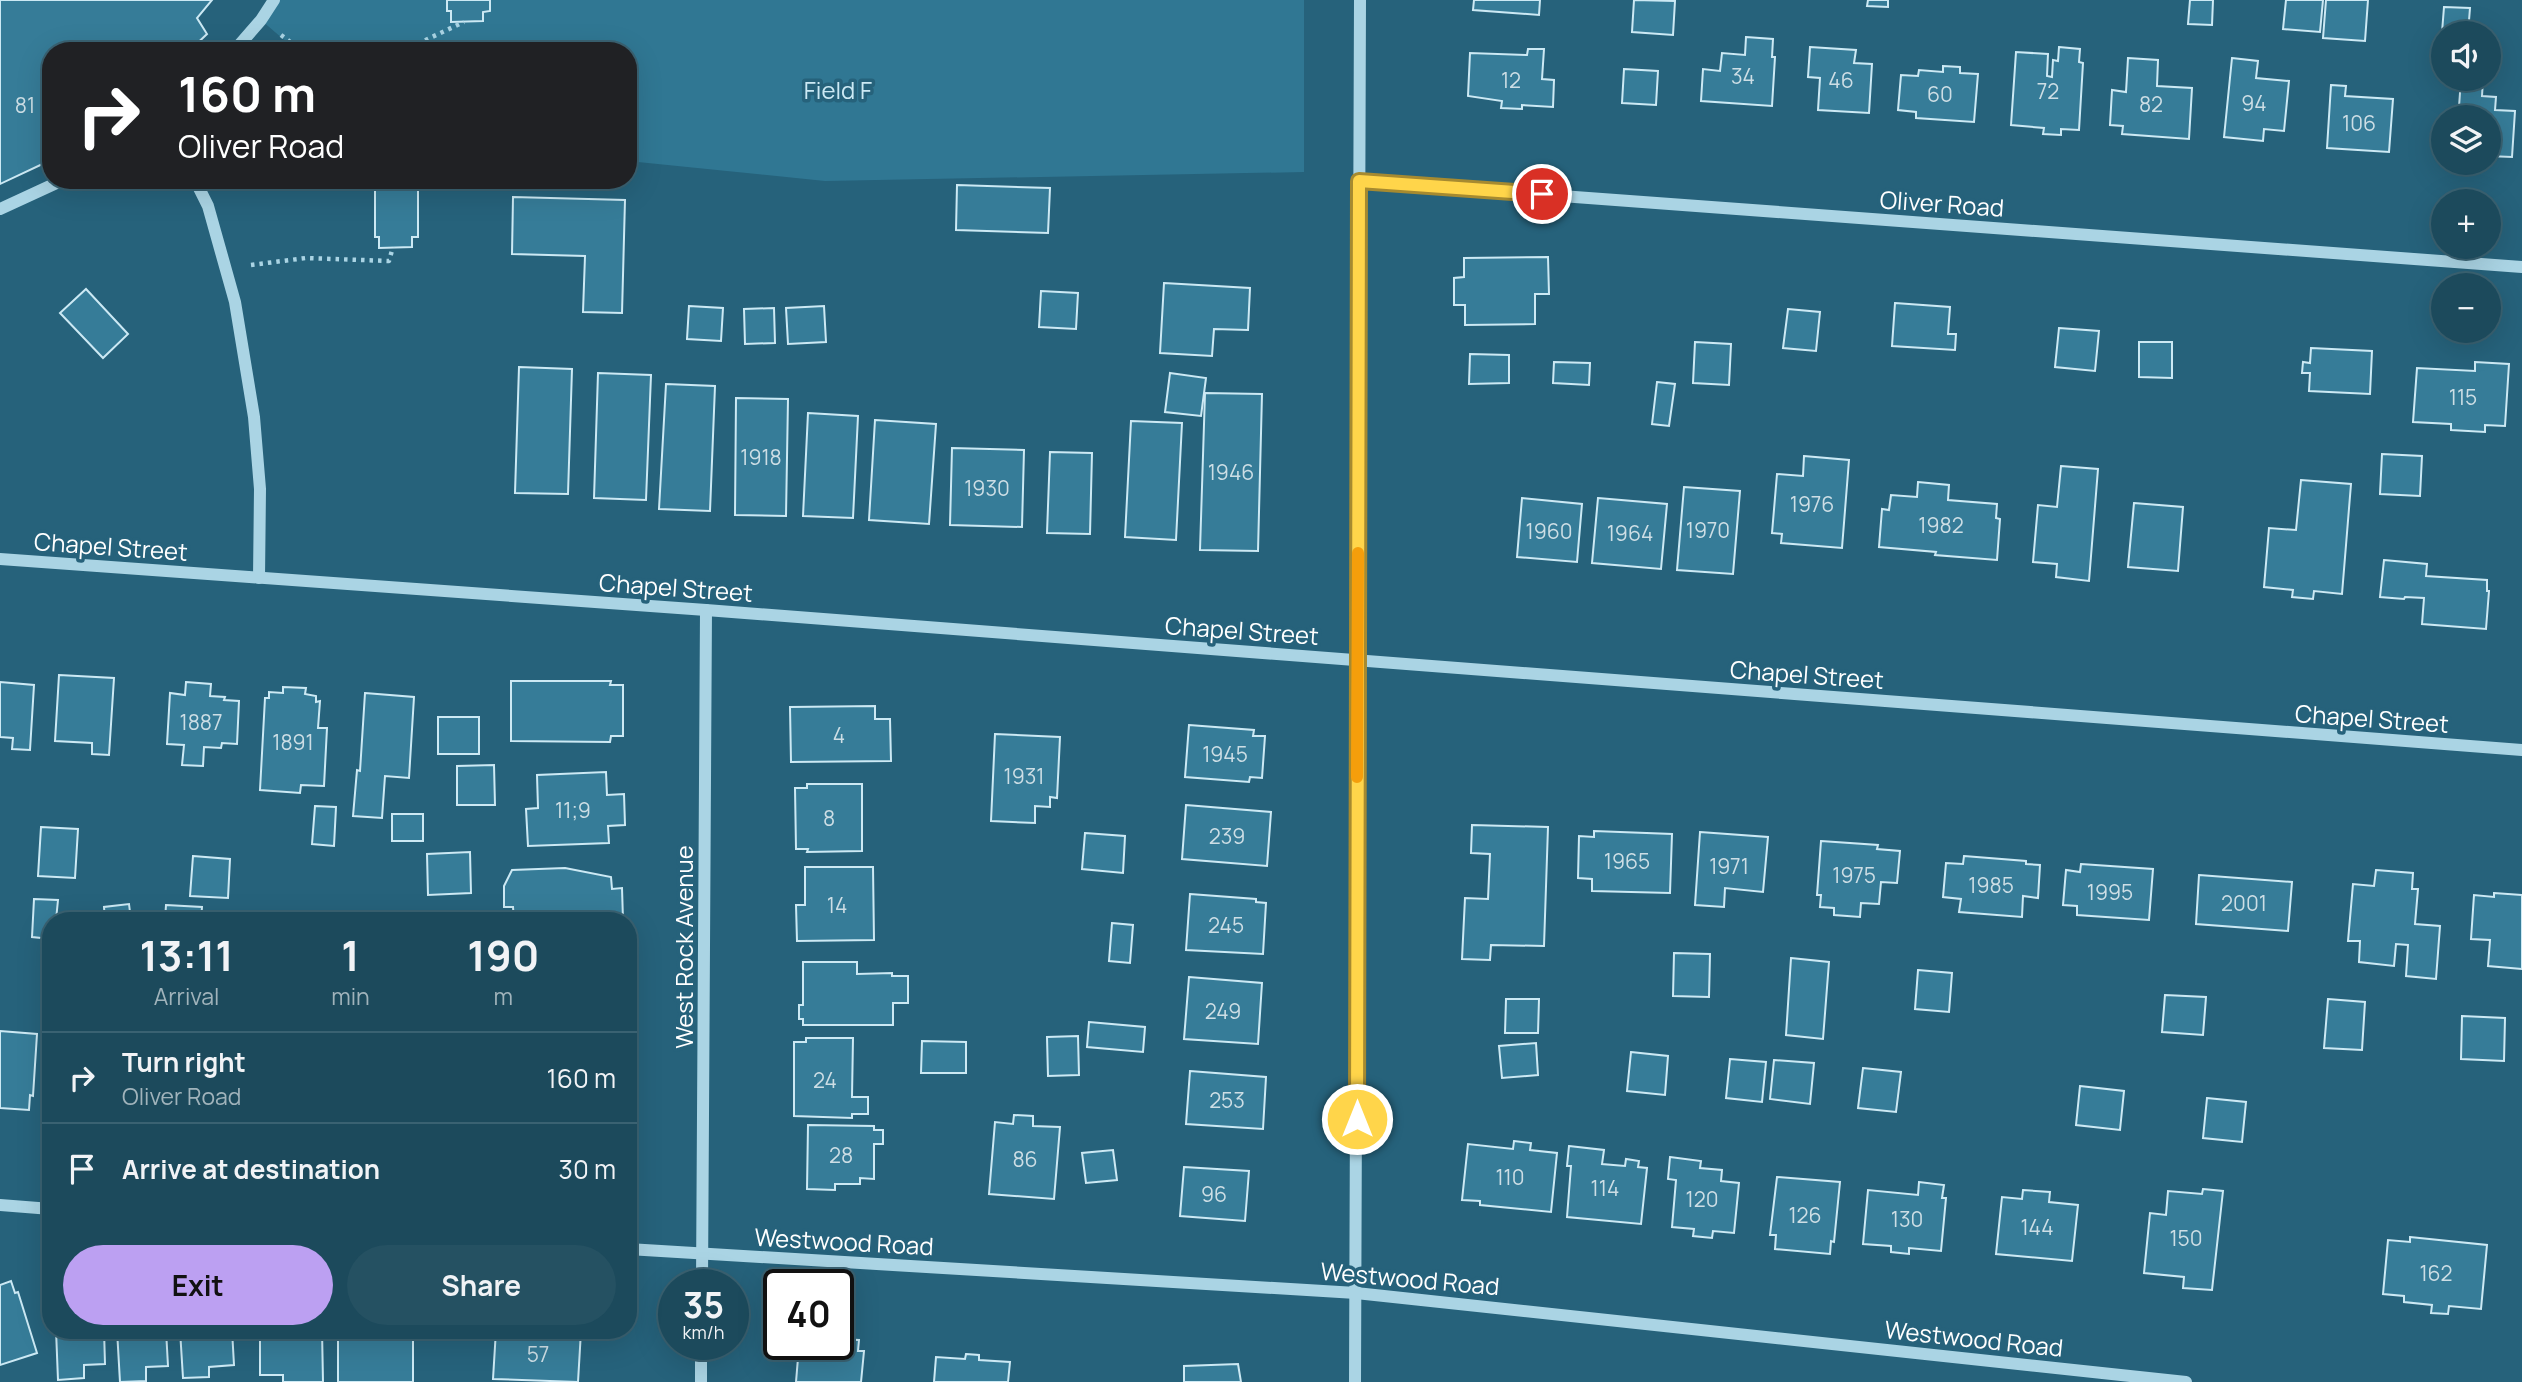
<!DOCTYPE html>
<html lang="en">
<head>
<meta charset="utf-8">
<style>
	body { margin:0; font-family:Manrope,sans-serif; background:#255162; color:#f1f3f6; height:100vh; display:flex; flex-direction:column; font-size:26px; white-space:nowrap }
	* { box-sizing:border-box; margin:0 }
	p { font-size:23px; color:#a0b3bb }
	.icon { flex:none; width:38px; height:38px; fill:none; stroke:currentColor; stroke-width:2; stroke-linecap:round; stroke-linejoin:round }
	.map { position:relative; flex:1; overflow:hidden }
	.details { position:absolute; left:42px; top:912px; width:595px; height:427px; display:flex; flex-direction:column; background:#1c4a5c; border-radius:28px; box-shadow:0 7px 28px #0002,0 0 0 2px #3a6272 }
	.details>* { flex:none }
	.banner { position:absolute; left:42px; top:42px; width:595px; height:147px; border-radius:28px; box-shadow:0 7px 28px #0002,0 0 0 2px #3a6272; background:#202124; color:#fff; overflow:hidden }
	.controls { position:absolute; left:2431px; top:21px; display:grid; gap:14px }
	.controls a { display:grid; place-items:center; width:70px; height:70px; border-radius:50%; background:#1c4a5c; box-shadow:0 7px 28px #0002,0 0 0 2px #3a6272; font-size:35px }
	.speed { position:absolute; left:658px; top:1269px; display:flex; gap:14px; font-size:35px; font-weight:700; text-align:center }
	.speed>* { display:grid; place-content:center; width:91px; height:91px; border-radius:50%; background:#1c4a5c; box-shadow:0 7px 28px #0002,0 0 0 2px #3a6272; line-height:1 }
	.speed small { font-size:18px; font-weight:400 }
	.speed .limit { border:4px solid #111; border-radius:10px; background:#fff; color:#111 }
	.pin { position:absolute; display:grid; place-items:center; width:60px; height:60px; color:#fff; margin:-30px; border:4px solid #fff; border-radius:50%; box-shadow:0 2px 7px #0007 }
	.me { position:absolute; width:77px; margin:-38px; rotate:0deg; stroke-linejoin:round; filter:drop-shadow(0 0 5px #0008) }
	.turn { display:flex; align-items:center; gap:24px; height:147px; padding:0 21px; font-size:32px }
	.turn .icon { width:91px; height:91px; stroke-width:2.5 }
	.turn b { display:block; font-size:49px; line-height:60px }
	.eta { display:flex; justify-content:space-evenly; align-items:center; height:119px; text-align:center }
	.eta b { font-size:42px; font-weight:700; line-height:49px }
	.button { display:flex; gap:14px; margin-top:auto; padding:14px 21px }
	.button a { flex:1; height:80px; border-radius:42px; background:#bca0f2; color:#111; font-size:28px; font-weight:700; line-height:80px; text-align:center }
	.button a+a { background:#255162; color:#f1f3f6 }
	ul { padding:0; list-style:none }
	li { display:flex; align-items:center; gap:21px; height:91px; padding:0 21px; border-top:2px solid #3a6272 }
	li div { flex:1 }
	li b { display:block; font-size:26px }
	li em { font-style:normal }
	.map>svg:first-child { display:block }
	.green { fill:#307793 }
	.building { fill:#367c98; stroke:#cce9f4; stroke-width:2 }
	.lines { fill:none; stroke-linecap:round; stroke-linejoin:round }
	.path { stroke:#aad4e4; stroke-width:4.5; stroke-dasharray:3.5 5; stroke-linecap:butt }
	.minor { stroke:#aad4e4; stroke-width:12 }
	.route-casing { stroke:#a68a30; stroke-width:18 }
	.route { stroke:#ffd54a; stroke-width:12 }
	.slow { stroke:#f59e0b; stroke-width:12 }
	.labels { text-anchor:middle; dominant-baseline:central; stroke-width:7; stroke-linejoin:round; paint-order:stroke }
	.number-label { font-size:21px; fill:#cddee5 }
	.park-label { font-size:24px; fill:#cce9f4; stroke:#26627b }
	.street-label { font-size:24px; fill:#fff; stroke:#26627b }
</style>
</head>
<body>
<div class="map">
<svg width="2522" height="1382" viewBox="0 0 2522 1382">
	<rect width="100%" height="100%" fill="#26627b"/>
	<polygon class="green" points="270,0 1304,0 1304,172 825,181 628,161 628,51 297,51 261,20"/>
	<g class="building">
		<polygon points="0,0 212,0 197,18 207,34 189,51 51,51 51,160 0,184"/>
		<polygon points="447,0 490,0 490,11 483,12 483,21 451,22 451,11 447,11"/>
		<polygon points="1474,0 1540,0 1539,15 1473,10"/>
		<polygon points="1634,0 1675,1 1673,35 1632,32"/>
		<polygon points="1868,0 1888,0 1888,7 1867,6"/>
		<polygon points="2190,0 2213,0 2212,25 2188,24"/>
		<polygon points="2286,0 2323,0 2320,32 2283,29"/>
		<polygon points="2326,0 2368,0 2365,41 2323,38"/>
		<polygon points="2444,7 2470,8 2468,33 2443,33 2443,45 2441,45"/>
		<polygon points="1746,37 1773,39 1772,57 1775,57 1772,106 1701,101 1703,69 1720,71 1722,53 1745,55"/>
		<polygon points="1810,47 1856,50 1854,63 1872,64 1869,113 1818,110 1820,78 1808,77"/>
		<polygon points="2059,47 2080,49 2079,62 2083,63 2079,130 2061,129 2061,135 2043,134 2044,128 2011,125 2016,52 2048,54 2047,76 2052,77 2053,60 2058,61"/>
		<polygon points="1528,49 1544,49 1542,79 1554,80 1553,107 1522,105 1522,109 1501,108 1502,101 1468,96 1470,53 1527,55"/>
		<polygon points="2128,58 2158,60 2157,86 2192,88 2189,139 2122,134 2123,126 2110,125 2112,90 2126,92"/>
		<polygon points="2232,58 2258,61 2256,78 2289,81 2284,131 2264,129 2263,141 2224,137"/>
		<polygon points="1943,66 1960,67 1960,73 1978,74 1974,122 1916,118 1916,112 1898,110 1901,75 1918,76 1919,70 1943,72"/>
		<polygon points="1624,69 1658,71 1656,105 1622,103"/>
		<polygon points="2461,79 2483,79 2482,96 2496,97 2495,110 2515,111 2512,157 2488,156 2488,117 2454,117 2455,107 2459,107"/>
		<polygon points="2331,85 2346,86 2345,96 2393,99 2389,152 2327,148"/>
		<polygon points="375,180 418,180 418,237 412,237 412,247 379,248 379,237 375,237"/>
		<polygon points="957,185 1050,188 1048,233 956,230"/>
		<polygon points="513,197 625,200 622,313 583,312 585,256 512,254"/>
		<polygon points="1548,257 1549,294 1535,294 1535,324 1465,325 1465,305 1454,305 1454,278 1464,277 1464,258"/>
		<polygon points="1164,283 1250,288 1248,330 1214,329 1212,356 1160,353"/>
		<polygon points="86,289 128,334 103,358 60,313"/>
		<polygon points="1041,291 1078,293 1076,329 1039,327"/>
		<polygon points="1895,303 1950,307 1948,334 1956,334 1955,350 1892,346"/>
		<polygon points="689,306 723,308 721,341 687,339"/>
		<polygon points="824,306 826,342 788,344 786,308"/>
		<polygon points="774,308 775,343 745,344 744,309"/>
		<polygon points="1788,309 1820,312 1816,351 1783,348"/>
		<polygon points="2059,328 2099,331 2095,371 2055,367"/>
		<polygon points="1695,342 1731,344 1729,385 1693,383"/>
		<polygon points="2139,342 2172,342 2172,378 2139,377"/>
		<polygon points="2311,348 2372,351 2370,394 2309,391 2310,373 2302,373 2303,362 2310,363"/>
		<polygon points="1470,354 1509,355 1509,383 1469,384"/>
		<polygon points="1554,362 1590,363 1589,385 1553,383"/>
		<polygon points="2475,362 2509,364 2505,426 2485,425 2485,432 2451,430 2451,424 2413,422 2417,368 2475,371"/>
		<polygon points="519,367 572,369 568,494 515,493"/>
		<polygon points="598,373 651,375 646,500 594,498"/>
		<polygon points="1170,373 1206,378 1201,416 1165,412"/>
		<polygon points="1657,382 1675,384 1669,426 1652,424"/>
		<polygon points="666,384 715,386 710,511 659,509"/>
		<polygon points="1205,393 1262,394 1258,551 1200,550"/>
		<polygon points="736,398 788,399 786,516 735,515"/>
		<polygon points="808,413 858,416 853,518 803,516"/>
		<polygon points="875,420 936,424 929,524 869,520"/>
		<polygon points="1131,421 1182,423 1176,540 1125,537"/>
		<polygon points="952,448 1024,450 1022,527 950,525"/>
		<polygon points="1050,452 1092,453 1090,534 1047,533"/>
		<polygon points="2382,454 2422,456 2420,496 2380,494"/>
		<polygon points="1804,456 1849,460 1842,548 1781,543 1782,534 1772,533 1777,474 1803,476"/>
		<polygon points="2061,466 2098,469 2089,581 2056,577 2057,564 2033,562 2038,505 2057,507"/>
		<polygon points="2301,480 2351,484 2342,594 2314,591 2313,599 2292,597 2293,590 2264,587 2269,528 2296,530"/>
		<polygon points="1918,482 1949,485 1948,500 1997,504 1996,518 2000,519 1997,560 1935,555 1936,552 1879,547 1882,509 1889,510 1891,495 1917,497"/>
		<polygon points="1684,487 1740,491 1733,574 1677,570"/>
		<polygon points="1522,498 1582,504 1577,562 1517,557"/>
		<polygon points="1598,498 1667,504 1661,569 1592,563"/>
		<polygon points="2134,503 2183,507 2178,571 2128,567"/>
		<polygon points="2384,560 2427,564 2426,576 2487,580 2487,591 2489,591 2486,629 2422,624 2424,598 2405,597 2404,599 2380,597"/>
		<polygon points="59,675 114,678 109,755 92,754 92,743 55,741"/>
		<polygon points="511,681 611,681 610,685 623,685 623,736 611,736 610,742 511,741"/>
		<polygon points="0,682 34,685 30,750 12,749 13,738 0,737"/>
		<polygon points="186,682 211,684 210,696 225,697 224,700 239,701 237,744 222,743 221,748 204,747 203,766 182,765 184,745 167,744 170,693 185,695"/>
		<polygon points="283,687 306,688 305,694 316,696 316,702 320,701 318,728 327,728 324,786 301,785 300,793 260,790 265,698 269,698 269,692 283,693"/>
		<polygon points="365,693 414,697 409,778 385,776 382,818 353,816 357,770 360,771"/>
		<polygon points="875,706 875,719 890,719 891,761 791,762 790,707"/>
		<rect x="438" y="717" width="41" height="37"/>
		<polygon points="1189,725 1254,730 1253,736 1265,736 1262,778 1250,777 1249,782 1185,777"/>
		<polygon points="995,734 1060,737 1057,798 1050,797 1050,807 1035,806 1035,823 991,821"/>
		<polygon points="494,765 495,805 457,805 457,766"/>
		<polygon points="606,772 607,795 624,794 625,825 608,826 609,843 528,846 526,809 538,808 537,775"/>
		<polygon points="807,784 862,784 862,851 807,852 808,849 796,849 795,788 807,788"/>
		<polygon points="1186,805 1271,812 1267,866 1182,859"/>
		<polygon points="315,806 336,807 334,846 312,844"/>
		<rect x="392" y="814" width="31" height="27"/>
		<polygon points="1472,825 1548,827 1544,946 1491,945 1490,960 1462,959 1465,898 1488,899 1490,854 1471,853"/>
		<polygon points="41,827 78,829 75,878 38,876"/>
		<polygon points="1594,831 1672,834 1670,893 1592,891 1592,879 1578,878 1579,836 1594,837"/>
		<polygon points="1700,832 1768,837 1763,892 1725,888 1724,907 1695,905"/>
		<polygon points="1085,833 1125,836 1123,873 1082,869"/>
		<polygon points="1821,841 1878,845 1877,849 1900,851 1897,883 1881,882 1879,904 1861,903 1860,917 1834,915 1834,908 1820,907 1821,895 1817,895"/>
		<polygon points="470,852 471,893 428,895 427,854"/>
		<polygon points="193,856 230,859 228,898 190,896"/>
		<polygon points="1964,856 2026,861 2026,864 2040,865 2038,898 2023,896 2022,917 1959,912 1961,899 1943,897 1946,863 1963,864"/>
		<polygon points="2081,864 2153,869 2149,920 2077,915 2077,906 2063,905 2066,870 2080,872"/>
		<polygon points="805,867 873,867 874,940 797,941 796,905 805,905"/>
		<polygon points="565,868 611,877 612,889 622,888 623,920 514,920 513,907 504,907 504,886 512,870"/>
		<polygon points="2376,870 2413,873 2412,889 2418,889 2415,924 2440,926 2436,979 2406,976 2408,945 2396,944 2394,966 2359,962 2360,941 2348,941 2353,884 2374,886"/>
		<polygon points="2199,875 2292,882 2288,931 2196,924"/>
		<polygon points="2494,893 2522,895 2522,969 2488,966 2490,940 2471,939 2474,895 2494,897"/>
		<polygon points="1190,894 1256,899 1256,902 1266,903 1263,954 1186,950"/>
		<polygon points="34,899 58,900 56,920 51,920 51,939 32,937"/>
		<polygon points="129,904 131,920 105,920 104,907"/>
		<polygon points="166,905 202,907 201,920 165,920"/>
		<polygon points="238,911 273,912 273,920 237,920"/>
		<polygon points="1112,923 1133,925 1130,963 1109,961"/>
		<polygon points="1674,953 1710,954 1709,997 1673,996"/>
		<polygon points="1791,958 1829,962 1823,1039 1786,1035"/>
		<polygon points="803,962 857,962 857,974 892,973 892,976 908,976 908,1003 893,1003 893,1025 803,1025 803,1019 799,1019 799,1005 803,1005"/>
		<polygon points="1918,970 1952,973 1949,1012 1915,1009"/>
		<polygon points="1189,977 1262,983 1258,1044 1184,1039"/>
		<polygon points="2165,995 2206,997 2203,1035 2162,1032"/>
		<polygon points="1506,999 1539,999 1538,1033 1505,1033"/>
		<polygon points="2328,999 2365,1002 2362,1050 2324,1048"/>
		<polygon points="2462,1016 2505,1018 2504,1061 2461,1059"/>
		<polygon points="1089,1022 1145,1027 1143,1052 1087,1047"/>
		<polygon points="0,1031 37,1034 33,1096 30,1095 29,1110 0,1108"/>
		<polygon points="1078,1036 1079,1075 1048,1076 1047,1037"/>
		<polygon points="806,1038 853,1038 852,1097 868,1097 868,1114 852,1114 852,1118 794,1116 794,1042 806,1042"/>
		<polygon points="922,1041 966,1042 966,1073 921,1073"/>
		<polygon points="1536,1043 1538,1075 1502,1078 1499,1046"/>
		<polygon points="1631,1052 1668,1056 1665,1095 1627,1091"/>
		<polygon points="1730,1059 1766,1062 1762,1102 1726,1098"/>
		<polygon points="1774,1060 1814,1063 1810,1104 1770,1099"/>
		<polygon points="1863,1068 1901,1072 1896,1112 1858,1108"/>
		<polygon points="1190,1071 1266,1077 1263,1129 1186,1124"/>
		<polygon points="2080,1086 2124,1091 2120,1130 2076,1125"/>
		<polygon points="2207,1098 2246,1102 2242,1142 2203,1138"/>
		<polygon points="1014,1115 1033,1116 1033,1126 1060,1127 1054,1199 989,1194 995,1122 1013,1124"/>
		<polygon points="808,1125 874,1126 874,1130 883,1130 883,1144 874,1144 874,1179 860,1178 860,1184 835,1184 835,1190 807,1189"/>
		<polygon points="1514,1141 1531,1143 1530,1150 1557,1153 1551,1212 1480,1205 1480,1201 1462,1200 1468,1144 1513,1149"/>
		<polygon points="1569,1146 1604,1150 1602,1164 1625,1166 1626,1159 1639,1161 1638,1167 1647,1168 1641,1224 1567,1217 1571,1166 1567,1166"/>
		<polygon points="1113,1150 1117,1180 1086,1183 1082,1153"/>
		<polygon points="1670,1157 1701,1161 1700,1168 1722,1170 1721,1181 1739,1183 1734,1233 1713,1231 1712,1238 1693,1236 1694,1229 1672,1227 1676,1180 1668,1179"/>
		<polygon points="1184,1167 1249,1171 1245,1221 1180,1216"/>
		<polygon points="1777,1177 1840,1182 1834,1242 1831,1241 1830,1254 1775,1249 1776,1235 1770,1235"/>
		<polygon points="1919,1182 1944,1185 1942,1198 1946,1198 1941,1251 1909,1248 1909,1254 1891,1252 1891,1246 1863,1244 1868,1190 1918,1195"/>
		<polygon points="2203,1189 2223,1191 2212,1290 2183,1288 2184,1277 2144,1273 2150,1213 2166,1215 2168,1191 2202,1194"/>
		<polygon points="2023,1190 2050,1192 2049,1202 2078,1205 2072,1261 1996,1254 2002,1197 2022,1199"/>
		<polygon points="2410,1237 2487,1245 2481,1309 2449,1306 2448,1314 2431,1313 2432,1305 2404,1302 2404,1296 2383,1294 2388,1240 2410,1242"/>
		<polygon points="11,1281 15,1293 18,1292 37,1353 0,1365 0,1285"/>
		<polygon points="56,1330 104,1330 105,1364 84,1365 84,1378 58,1380"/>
		<polygon points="117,1330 166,1330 168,1366 146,1367 146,1381 120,1382"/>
		<polygon points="180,1330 232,1330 234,1365 209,1367 209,1377 183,1378"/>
		<polygon points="260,1330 322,1330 323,1382 283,1382 283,1375 260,1375"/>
		<rect x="338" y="1330" width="75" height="52"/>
		<polygon points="496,1330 581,1331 578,1382 493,1379"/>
		<polygon points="838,1339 859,1340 858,1351 864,1351 861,1382 796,1382 799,1346 838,1344"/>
		<polygon points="966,1354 979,1355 979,1360 1010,1362 1008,1382 934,1382 936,1357 965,1359"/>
		<polygon points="1238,1364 1241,1382 1184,1382 1184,1366"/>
	</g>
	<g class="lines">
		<g class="path">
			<polyline points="281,35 302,51"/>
			<polyline points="402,51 464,22"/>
			<polyline points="251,265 306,258 389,261 393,247"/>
		</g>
		<g class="minor">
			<polyline points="234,51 261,20 274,0"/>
			<polyline points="195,180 208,206 235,302 254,417 260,489 259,578"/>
			<polyline points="1359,181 2522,267"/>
			<polyline points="0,209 63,180"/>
			<polyline points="0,559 706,610 2522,750"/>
			<polyline points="0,1205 51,1209"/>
			<polyline points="628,1249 1356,1293 2186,1382"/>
			<polyline points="702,1284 706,610"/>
			<polyline points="701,1382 701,1344"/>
			<polyline points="1355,1382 1360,0"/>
		</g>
	</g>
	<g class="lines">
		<defs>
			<polyline id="route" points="1357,1119 1359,181 1542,194"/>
		</defs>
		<use href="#route" class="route-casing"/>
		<use href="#route" class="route"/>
		<polyline class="slow" points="1357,777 1358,553"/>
	</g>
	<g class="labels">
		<g class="number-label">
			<text x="1743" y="76">34</text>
			<text x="1511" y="80">12</text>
			<text x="1841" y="80">46</text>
			<text x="2048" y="91">72</text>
			<text x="1940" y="94">60</text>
			<text x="2254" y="103">94</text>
			<text x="2151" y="104">82</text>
			<text x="25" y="105">81</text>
			<text x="2359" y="123">106</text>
			<text x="2463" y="397">115</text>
			<text x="761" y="457">1918</text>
			<text x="1231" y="472">1946</text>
			<text x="987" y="488">1930</text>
			<text x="1812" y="504">1976</text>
			<text x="1941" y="525">1982</text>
			<text x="1708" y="530">1970</text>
			<text x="1549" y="531">1960</text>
			<text x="1630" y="533">1964</text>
			<text x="201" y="722">1887</text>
			<text x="839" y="735">4</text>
			<text x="293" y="742">1891</text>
			<text x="1225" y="754">1945</text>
			<text x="1024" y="776">1931</text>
			<text x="573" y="810">11;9</text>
			<text x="829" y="818">8</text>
			<text x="1227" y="836">239</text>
			<text x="1627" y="861">1965</text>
			<text x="1729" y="866">1971</text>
			<text x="1854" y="875">1975</text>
			<text x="1991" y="885">1985</text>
			<text x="2110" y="892">1995</text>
			<text x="2244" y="903">2001</text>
			<text x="837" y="905">14</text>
			<text x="1226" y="925">245</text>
			<text x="1223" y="1011">249</text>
			<text x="825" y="1080">24</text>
			<text x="1227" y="1100">253</text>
			<text x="841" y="1155">28</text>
			<text x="1025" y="1159">86</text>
			<text x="1510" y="1177">110</text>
			<text x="1605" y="1188">114</text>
			<text x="1214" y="1194">96</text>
			<text x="1702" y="1199">120</text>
			<text x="1805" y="1215">126</text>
			<text x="1907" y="1219">130</text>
			<text x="2037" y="1227">144</text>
			<text x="2186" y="1238">150</text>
			<text x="2436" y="1273">162</text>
			<text x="538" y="1354">57</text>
		</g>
		<g class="park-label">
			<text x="838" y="89">Field F</text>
		</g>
		<g class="street-label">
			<text transform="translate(1942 203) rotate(4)">Oliver Road</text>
			<text transform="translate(111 546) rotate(4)">Chapel Street</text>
			<text transform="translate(676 587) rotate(4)">Chapel Street</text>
			<text transform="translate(1242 630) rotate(4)">Chapel Street</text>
			<text transform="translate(1807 674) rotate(4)">Chapel Street</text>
			<text transform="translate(2372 718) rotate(4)">Chapel Street</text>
			<text transform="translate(683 947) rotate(-90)">West Rock Avenue</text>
			<text transform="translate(844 1241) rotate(3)">Westwood Road</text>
			<text transform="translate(1410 1278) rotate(5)">Westwood Road</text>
			<text transform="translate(1974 1338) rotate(6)">Westwood Road</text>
		</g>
	</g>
</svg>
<div class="controls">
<a><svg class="icon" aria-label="sound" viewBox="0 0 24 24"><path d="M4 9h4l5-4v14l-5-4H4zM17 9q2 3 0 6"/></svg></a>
<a><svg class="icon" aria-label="layers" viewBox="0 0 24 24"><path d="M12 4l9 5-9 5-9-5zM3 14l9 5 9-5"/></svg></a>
<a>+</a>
<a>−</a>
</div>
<div class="speed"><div>35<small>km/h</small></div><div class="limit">40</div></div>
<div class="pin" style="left:1542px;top:194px;background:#d93025"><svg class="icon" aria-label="arrive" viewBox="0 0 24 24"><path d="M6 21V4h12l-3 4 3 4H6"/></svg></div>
<svg class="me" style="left:1357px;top:1119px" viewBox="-20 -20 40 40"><circle r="17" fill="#ffd54a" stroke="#fff" stroke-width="3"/><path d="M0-11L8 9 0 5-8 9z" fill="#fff"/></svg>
<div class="banner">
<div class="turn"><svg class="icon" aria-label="right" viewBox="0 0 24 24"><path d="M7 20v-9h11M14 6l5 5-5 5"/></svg><div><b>160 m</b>Oliver Road</div></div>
</div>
<section class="details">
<div class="eta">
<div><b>13:11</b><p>Arrival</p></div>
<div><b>1</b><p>min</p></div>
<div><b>190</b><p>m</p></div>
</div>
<ul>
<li><svg class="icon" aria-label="right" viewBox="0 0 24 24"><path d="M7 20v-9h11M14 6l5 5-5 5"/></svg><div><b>Turn right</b><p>Oliver Road</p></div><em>160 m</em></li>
<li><svg class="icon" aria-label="arrive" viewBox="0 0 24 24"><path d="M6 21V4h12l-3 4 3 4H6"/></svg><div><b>Arrive at destination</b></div><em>30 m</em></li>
</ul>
<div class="button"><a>Exit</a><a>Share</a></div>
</section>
</div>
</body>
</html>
